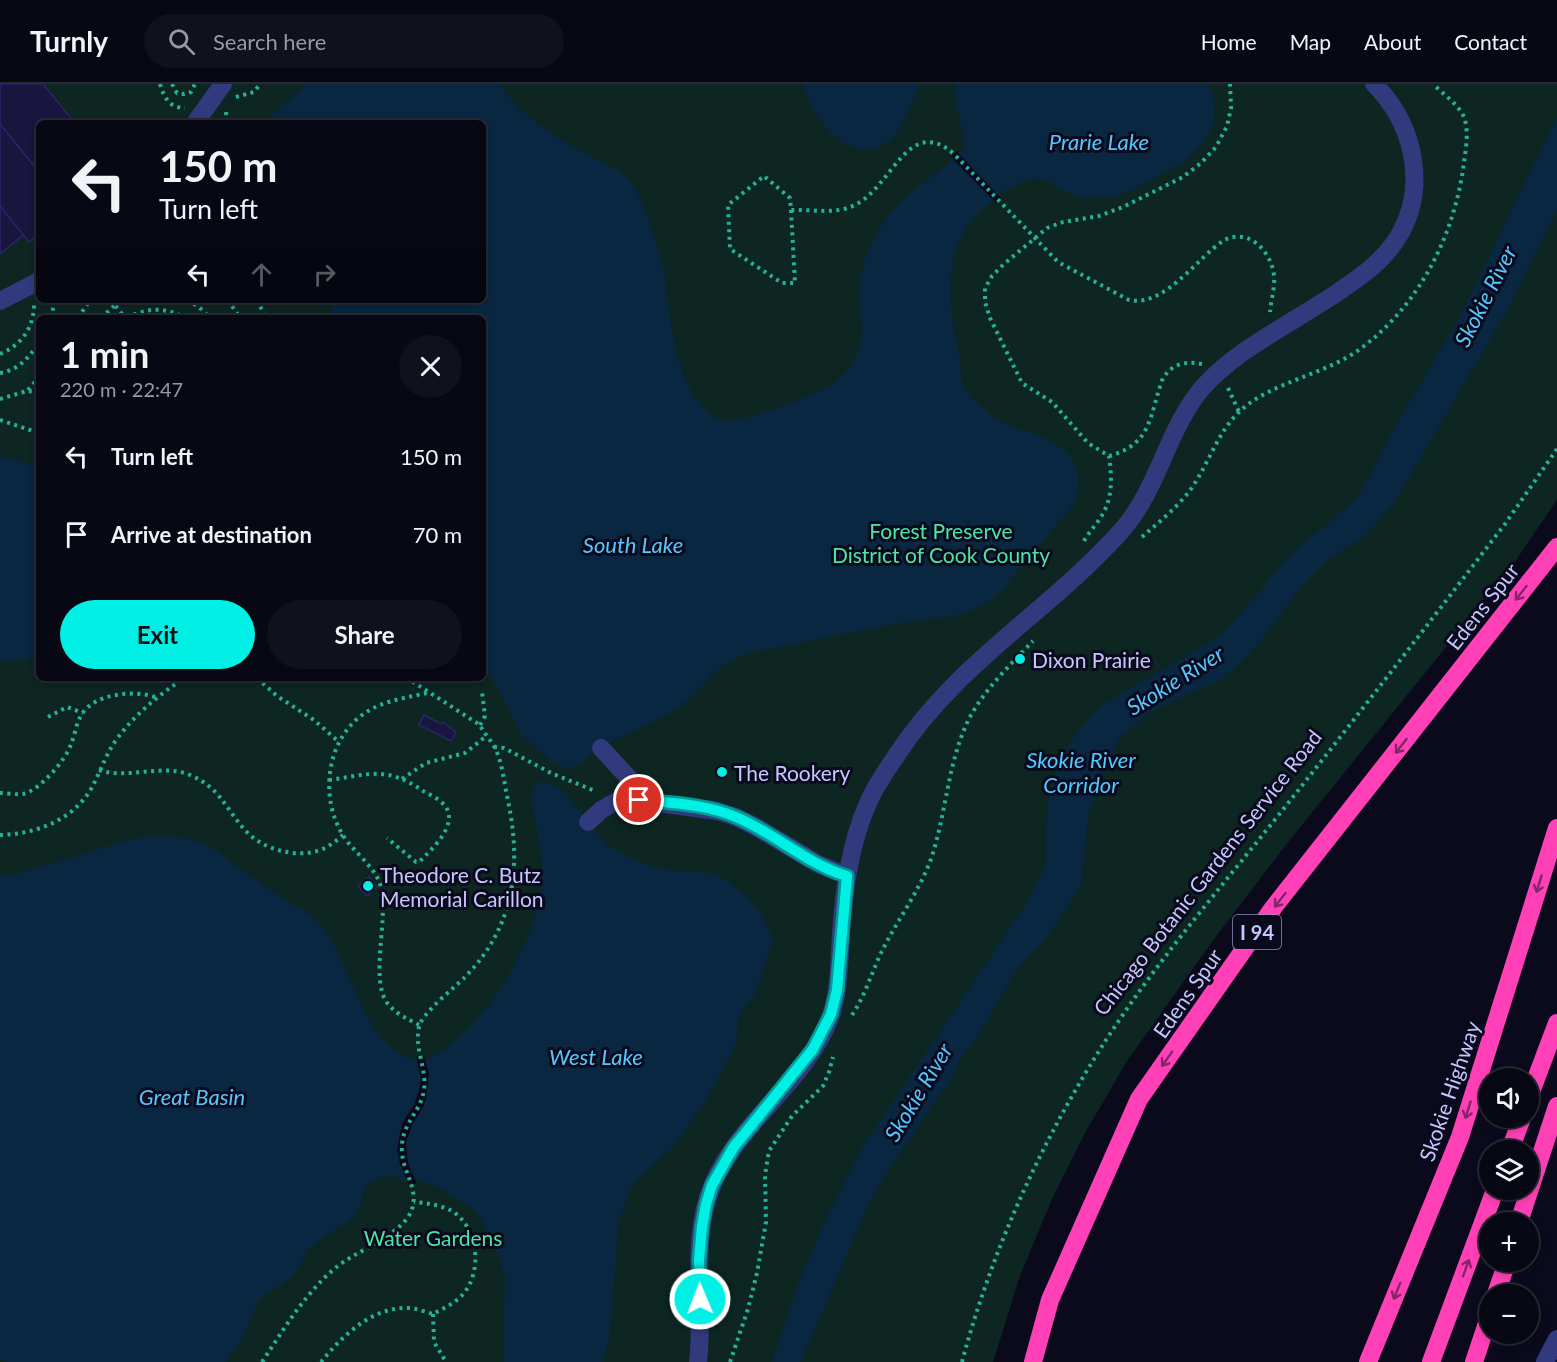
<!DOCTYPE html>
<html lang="en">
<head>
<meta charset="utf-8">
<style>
	body { margin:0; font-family:Lato,sans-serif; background:#11111e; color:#f1f3f6; height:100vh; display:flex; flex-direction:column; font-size:22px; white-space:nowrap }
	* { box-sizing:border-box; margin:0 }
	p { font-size:20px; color:#989aa0 }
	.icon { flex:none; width:33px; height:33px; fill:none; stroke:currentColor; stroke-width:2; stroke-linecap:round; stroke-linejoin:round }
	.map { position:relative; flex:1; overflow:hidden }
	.details { position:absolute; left:36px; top:231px; width:450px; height:366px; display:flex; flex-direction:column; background:#080815; border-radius:9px; box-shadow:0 3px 9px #0003,0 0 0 2px #292934 }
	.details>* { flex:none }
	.banner { position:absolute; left:36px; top:36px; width:450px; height:183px; border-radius:9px; box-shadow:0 3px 9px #0003,0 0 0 2px #292934; background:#080815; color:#f1f3f6; overflow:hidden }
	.tools { position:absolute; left:1479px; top:984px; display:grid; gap:12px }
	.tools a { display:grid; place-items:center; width:60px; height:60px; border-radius:50%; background:#080815; box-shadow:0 3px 9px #0003,0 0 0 2px #292934; font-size:30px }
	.pin { position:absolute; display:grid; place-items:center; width:51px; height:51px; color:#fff; margin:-26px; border:3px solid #fff; border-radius:50%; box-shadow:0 2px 6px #0007 }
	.me { position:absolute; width:66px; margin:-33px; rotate:359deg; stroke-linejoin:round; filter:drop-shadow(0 0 4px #0008) }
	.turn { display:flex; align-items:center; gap:21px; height:126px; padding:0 24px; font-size:27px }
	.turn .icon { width:78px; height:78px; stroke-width:2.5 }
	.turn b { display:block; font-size:42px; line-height:51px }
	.lanes { display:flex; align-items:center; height:57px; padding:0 24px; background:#0003; justify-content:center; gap:30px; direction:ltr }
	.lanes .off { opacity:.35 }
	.round { display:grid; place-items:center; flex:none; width:63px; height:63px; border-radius:32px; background:#11111e }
	.headline { display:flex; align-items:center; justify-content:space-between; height:102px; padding:0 24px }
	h1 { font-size:36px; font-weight:700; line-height:45px }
	.primary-button { display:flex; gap:12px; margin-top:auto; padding:12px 24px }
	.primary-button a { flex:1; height:69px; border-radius:36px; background:#00f0e6; color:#111; font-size:24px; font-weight:700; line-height:69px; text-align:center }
	.primary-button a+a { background:#11111e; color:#f1f3f6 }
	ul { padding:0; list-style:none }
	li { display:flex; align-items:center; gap:18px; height:78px; padding:0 24px }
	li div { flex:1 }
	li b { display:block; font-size:22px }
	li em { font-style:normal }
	header { display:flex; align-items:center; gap:36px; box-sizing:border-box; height:84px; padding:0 30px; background:#080815; border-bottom:2px solid #292934 }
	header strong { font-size:28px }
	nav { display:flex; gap:33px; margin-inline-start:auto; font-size:21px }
	.search { width:420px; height:54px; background:#11111e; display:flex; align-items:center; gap:15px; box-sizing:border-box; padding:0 21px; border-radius:33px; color:#989aa0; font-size:22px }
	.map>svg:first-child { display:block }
	.green { fill:#0d2622; fill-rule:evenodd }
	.water { fill:#092741 }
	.pier { fill:#0b0a1c }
	.building { fill:#18153e; stroke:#2a266b; stroke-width:1.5 }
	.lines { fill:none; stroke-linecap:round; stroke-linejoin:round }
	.path { stroke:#26b296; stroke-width:4; stroke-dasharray:3 4.5; stroke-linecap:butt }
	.minor { stroke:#323a7e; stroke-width:18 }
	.highway { stroke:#ff40b7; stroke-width:18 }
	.oneway { stroke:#85256a }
	.route-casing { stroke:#009c96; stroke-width:15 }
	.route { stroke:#00f0e6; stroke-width:10 }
	.poi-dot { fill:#00f0e6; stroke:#0b0a1c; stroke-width:2 }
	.labels { text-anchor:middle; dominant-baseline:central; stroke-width:6; stroke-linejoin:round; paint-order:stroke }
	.shield { fill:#0b0a1c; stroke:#8d8ebb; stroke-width:1.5 }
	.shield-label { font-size:20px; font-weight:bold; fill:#c5c7ff }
	.park-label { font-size:21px; fill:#4ce4a8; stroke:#0b0a1c }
	.street-label { font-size:21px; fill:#c5c7ff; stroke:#0b0a1c }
	.poi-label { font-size:21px; fill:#c5c7ff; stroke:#0b0a1c; text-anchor:start }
	.water-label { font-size:22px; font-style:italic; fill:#53c8ff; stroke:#0b0a1c }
</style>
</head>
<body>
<header>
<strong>Turnly</strong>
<div class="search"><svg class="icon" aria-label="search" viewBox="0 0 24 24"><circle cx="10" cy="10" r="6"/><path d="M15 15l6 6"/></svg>Search here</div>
<nav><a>Home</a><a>Map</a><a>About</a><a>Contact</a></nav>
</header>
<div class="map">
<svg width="1557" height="1278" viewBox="0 0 1557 1278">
	<rect width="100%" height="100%" fill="#0b0a1c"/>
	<path class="green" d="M0,0H1557V416L1514,479L1289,757L1217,851L1127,977L1085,1049L1052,1115L1020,1192L993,1278H0ZM39,39H483V216H39ZM39,234H483V594H39Z"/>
	<g class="water">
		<path d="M308,0H501C516,35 585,69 618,87C636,101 639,112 647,132C653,150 661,169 664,188C671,231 671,282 699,318C704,326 711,332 720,335C740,341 813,313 831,301C841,294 852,282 857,270C866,250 859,232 859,212C859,189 867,163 880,144C887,132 897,122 906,113C917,103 961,72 964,62C967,49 951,20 955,0H1209C1229,52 1191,75 1151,96C1134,105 1116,116 1096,114C1085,114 1075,112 1065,107C1054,101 1046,92 1033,95C1009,100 982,122 968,142C942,178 950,228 959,269C961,281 959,293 965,304C971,313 979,322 987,328C1011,349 1051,348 1070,372C1082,385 1080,403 1075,419L996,513L974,526L955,532L894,540L745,570C715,581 707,600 684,619C663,637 630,647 606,661C592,669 582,682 566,685L548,675L522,652L496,601L483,582V234H332V216H483V39H263Z"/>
		<path d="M803,0H920C915,13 899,50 889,57C849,85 812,35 803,0Z"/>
		<polygon points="1557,33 1557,125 1508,225 1395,418 1365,452 1325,478 1308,495 1262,555 1240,579 1223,594 1149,629 1119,655 1092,717 1088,733 1081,799 1074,813 1048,851 1017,886 979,950 960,976 949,998 894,1078 870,1117 801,1278 772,1278 801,1192 827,1133 861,1065 1029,815 1045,783 1047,723 1058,680 1077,648 1102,621 1222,551 1290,471 1358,413 1397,339 1459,234"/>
		<polygon points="0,372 39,383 39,573 0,579"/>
		<path d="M543,697L557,703L566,710L607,760L622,770L644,780L666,786L714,789L723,794L748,813L760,828L770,848L772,860L754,912L745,921L739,932L736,960L710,1010L675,1061L633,1099L619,1136L610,1247L603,1278H504L503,1261L505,1193L496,1167L483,1139L476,1128L445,1107L423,1097L397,1095V1092H383L371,1099L363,1109L361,1122L349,1138L328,1150L312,1162L306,1168L298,1185L283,1200L265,1210L257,1219L245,1251L226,1278H6L0,1276V792L16,790C41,783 66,776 90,768C113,761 136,752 161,752C174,753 189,754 201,759C219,766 234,781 250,792C264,801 277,811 292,820C304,827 314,832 324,844C350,876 368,980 423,975C435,974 445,965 454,958C497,923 539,849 542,793C543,775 539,757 536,739C534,730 530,718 532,708C533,701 536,698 543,697Z"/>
	</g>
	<g class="pier">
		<polygon points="957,67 959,70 1001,114 996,119 953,75 951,72"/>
		<polygon points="416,972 424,972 429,990 426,1015 423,1024 413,1039 406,1058 408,1079 417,1100 408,1099 400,1080 397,1065 402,1039 414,1021 420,1003 421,994"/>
	</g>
	<g class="building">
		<polygon points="0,0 43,0 75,39 39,39 39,128 28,137 33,143 0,170"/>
		<polygon points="0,40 39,88 39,150 29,158 0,122"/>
		<polygon points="424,631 441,640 443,638 456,648 451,657 419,641"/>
		<polygon points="369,793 377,803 367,812 358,802"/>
	</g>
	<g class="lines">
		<g class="path">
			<path d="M160,0C164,13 169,24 185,24"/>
			<polyline points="172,0 177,9 184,10 191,8 195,0"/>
			<polyline points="236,13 254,8 260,0"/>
			<polyline points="226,28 227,39"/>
			<path d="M791,126L795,199H782L730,165L728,121L764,92L790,114L791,126C812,125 835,131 855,121C893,102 908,30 954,70L1058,178L1129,216C1164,224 1197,174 1223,157C1248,142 1272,168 1274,192C1275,203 1271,216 1270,228"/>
			<polyline points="38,129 39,130"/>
			<polyline points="111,216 125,234"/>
			<polyline points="187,216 199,223 210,234"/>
			<polyline points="228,216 240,234"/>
			<polyline points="257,216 266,234"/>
			<polyline points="51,234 55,216"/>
			<polyline points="78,234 90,216"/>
			<polyline points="101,234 115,221 124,216"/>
			<path d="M127,234C147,223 166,223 185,234"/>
			<path d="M0,270C22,261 34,243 34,220"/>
			<path d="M1202,280C1186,277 1173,279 1163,294C1149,331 1153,360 1109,372L1088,359L1052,318L1022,299L990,234L985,218V204L992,192L1004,180L1047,144L1063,138L1099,132L1123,123L1183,93L1201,79L1216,63L1227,42L1231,24L1230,0"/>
			<path d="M0,289C19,286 28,274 39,259"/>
			<polyline points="1228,304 1239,328"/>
			<polyline points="28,306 39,293"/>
			<polyline points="0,315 27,307 39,308"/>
			<polyline points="0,336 39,349"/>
			<path d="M1142,453C1158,439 1175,425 1188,409C1208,383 1216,350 1239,328C1270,298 1325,291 1360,265C1420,221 1455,150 1464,78C1466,64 1469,47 1464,33C1458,20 1443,10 1433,0"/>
			<path d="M1084,457C1089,448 1096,441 1101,433C1113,414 1112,394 1109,372"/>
			<polyline points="257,594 277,612 314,636 339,658"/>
			<polyline points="48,633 67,623 83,629"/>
			<polyline points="480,641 485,632 482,608"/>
			<polyline points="494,663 504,664 551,689 595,707"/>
			<path d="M99,686C129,696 161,679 190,691C219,703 225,723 244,745C261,765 296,775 320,766C329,763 336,757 343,751"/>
			<polyline points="402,695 426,679 465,669 485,653"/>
			<path d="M329,696C346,694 364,689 380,690C397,691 410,698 423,707C431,711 441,716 446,723C458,742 431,766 419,778H416L387,754"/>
			<path d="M0,709C7,709 17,711 23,710C40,706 66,676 71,660C75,651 76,639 82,630C95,609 135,606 155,613"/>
			<path d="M0,751C35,750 72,737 91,705C100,689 105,672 116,656C135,630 158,612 184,594"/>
			<path d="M852,931C865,912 871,890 881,869C897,836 920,807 932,772C947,726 948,674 971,631C987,603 1011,580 1033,557"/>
			<path d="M419,941C408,935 396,930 388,920C369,897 389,834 381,803C375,781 351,767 341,748C320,710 327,657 362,631C381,617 405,614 427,609"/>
			<polyline points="433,1230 434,1258 446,1278"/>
			<path d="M262,1278C284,1245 303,1212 334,1185C354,1168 394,1154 408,1133C423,1110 404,1092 402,1069C400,1039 420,1031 424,1006C427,985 414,964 419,943C421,930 454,904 465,893C516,841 522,780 507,712C504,697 502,678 495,664C491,656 484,650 480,641L407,594"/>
			<path d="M321,1278C343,1251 373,1222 410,1224C418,1225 426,1228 433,1230C444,1224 456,1219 464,1209C483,1186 478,1141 450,1126C439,1121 427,1119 414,1118"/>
			<polyline points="730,1278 748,1225 757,1189 766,1138 765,1091 769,1067 792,1032 823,1002 829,988 833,973"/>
			<path d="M962,1278C992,1165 1043,1054 1106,956C1159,874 1224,800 1285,723C1359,630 1432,535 1505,440L1557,365"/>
		</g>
		<g class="minor">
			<polyline points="195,39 223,0"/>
			<polyline points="0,217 39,197"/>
			<polyline points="601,664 650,717"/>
			<polyline points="588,738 601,726 622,714 717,727 736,733 756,743 818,780 847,792"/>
			<path d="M698,1278C705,1220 689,1155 713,1100C740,1037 805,998 830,934C840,907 839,877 841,849C844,805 850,760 868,719C875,702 886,687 896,672C956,579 1051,526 1122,446C1159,404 1167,345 1203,303C1240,262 1299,236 1344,204C1366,189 1386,174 1400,150C1428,100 1413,39 1374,0"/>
			<polyline points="1545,1278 1557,1255"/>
		</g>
		<g class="highway">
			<polyline points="1528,1016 1557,939"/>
			<polyline points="1510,1066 1522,1034"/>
			<polyline points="1519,1138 1557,1022"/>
			<polyline points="1496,1210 1507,1178"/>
			<polyline points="1033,1278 1050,1216 1139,1015 1273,824 1557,463"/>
			<polyline points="1368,1278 1460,1053 1557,744"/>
			<polyline points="1431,1278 1495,1106"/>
			<polyline points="1474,1278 1490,1230"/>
		</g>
	</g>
	<defs><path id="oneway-shaft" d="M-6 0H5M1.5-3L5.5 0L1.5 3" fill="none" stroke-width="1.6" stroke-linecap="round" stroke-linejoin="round" transform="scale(1.5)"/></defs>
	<g class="oneway">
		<use href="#oneway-shaft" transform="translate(1521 509) rotate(128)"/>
		<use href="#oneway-shaft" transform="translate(1401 662) rotate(128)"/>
		<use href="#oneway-shaft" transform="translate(1539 800) rotate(107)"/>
		<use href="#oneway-shaft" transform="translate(1280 816) rotate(128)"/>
		<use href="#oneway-shaft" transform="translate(1167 975) rotate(125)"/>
		<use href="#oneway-shaft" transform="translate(1468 1026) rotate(107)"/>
		<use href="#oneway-shaft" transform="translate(1466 1184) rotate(-70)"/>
		<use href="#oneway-shaft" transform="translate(1397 1207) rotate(112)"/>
	</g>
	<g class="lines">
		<defs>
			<path id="route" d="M639,716C671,719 706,720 736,733C775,749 806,780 847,792L837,906L831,930L813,965L733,1064L712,1101L706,1120L702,1142L699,1176L700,1215"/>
		</defs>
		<use href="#route" class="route-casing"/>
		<use href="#route" class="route"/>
	</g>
	<g class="poi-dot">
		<circle cx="1020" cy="575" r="6"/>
		<circle cx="722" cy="688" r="6"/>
		<circle cx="368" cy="802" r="6"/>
	</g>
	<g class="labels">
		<rect class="shield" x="1233" y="831" width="48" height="34" rx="4.5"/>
		<g class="shield-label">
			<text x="1257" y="848">I 94</text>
		</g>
		<g class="park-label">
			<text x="941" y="446">Forest Preserve<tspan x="941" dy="24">District of Cook County</tspan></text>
			<text x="433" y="1153">Water Gardens</text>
		</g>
		<g class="street-label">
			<text transform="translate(1482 522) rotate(-52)">Edens Spur</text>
			<text transform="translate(1207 788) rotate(-52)">Chicago Botanic Gardens Service Road</text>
			<text transform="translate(1187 909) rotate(-55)">Edens Spur</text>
			<text transform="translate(1449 1007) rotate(-71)">Skokie Highway</text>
		</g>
		<g class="poi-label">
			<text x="1032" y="575">Dixon Prairie</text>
			<text x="734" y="688">The Rookery</text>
			<text x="380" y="790">Theodore C. Butz<tspan x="380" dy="24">Memorial Carillon</tspan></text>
		</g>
		<g class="water-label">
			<text x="1099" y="57">Prarie Lake</text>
			<text transform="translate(1485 212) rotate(-63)">Skokie River</text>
			<text x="633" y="460">South Lake</text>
			<text transform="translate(1175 596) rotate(-32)">Skokie River</text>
			<text x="1081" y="675">Skokie River<tspan x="1081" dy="25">Corridor</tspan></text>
			<text x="596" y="972">West Lake</text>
			<text transform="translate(918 1008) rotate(-59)">Skokie River</text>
			<text x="192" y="1012">Great Basin</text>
		</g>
	</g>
</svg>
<div class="tools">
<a><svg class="icon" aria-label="sound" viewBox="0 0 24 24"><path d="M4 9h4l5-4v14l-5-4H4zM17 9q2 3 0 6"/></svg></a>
<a><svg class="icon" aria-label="layers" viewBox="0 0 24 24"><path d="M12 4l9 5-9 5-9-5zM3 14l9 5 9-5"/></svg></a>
<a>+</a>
<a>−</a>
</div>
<div class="pin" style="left:639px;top:716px;background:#d93025"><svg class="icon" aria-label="arrive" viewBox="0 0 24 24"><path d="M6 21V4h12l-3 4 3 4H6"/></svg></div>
<svg class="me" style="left:700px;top:1215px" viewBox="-20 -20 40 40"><circle r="17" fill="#00f0e6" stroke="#fff" stroke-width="3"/><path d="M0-11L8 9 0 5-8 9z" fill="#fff"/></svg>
<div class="banner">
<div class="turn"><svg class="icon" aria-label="left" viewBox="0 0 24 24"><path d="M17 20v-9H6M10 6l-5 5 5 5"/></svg><div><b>150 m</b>Turn left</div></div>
<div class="lanes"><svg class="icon" aria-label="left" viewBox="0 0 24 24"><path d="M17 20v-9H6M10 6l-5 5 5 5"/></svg><svg class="icon off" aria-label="ahead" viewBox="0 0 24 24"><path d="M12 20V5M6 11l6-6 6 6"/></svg><svg class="icon off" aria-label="right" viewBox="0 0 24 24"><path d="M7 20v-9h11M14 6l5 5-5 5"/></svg></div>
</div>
<section class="details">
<div class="headline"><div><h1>1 min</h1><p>220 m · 22:47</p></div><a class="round"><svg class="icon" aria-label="close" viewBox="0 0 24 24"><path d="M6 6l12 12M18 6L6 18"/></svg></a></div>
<ul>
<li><svg class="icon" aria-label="left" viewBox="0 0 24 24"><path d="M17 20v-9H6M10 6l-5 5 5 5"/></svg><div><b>Turn left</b></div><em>150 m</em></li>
<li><svg class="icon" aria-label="arrive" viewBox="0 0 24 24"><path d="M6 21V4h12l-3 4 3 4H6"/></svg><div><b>Arrive at destination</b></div><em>70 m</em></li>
</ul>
<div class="primary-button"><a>Exit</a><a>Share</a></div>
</section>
</div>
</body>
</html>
